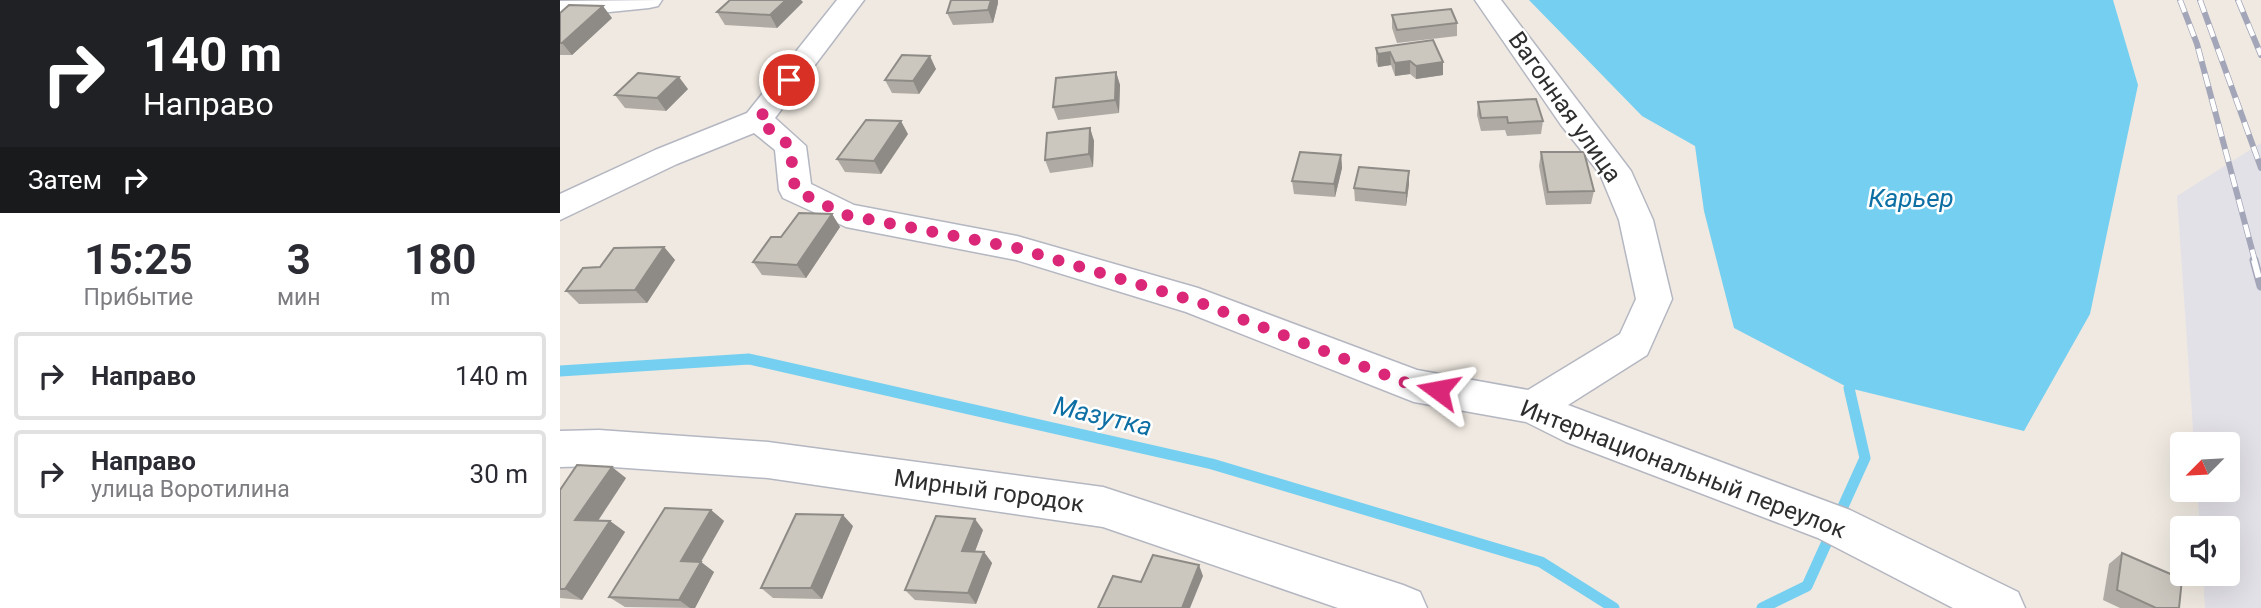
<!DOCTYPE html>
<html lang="ru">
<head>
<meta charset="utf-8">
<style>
	body { margin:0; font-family:Roboto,sans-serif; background:#f2f2f3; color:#2b2b33; height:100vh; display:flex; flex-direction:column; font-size:26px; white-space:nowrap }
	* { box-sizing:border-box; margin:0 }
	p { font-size:23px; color:#7c7c81 }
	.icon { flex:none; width:38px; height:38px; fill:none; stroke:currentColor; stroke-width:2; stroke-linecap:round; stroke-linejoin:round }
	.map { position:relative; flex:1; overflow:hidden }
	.panel { display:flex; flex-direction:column; background:#fff; width:560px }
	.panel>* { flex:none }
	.top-card { background:#202124; color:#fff; overflow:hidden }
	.needle { width:46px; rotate:246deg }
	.tools { position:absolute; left:1610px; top:432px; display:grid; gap:14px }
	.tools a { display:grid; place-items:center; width:70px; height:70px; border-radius:7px; background:#fff; box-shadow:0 7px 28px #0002; font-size:35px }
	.pin { position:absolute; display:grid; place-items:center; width:60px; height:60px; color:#fff; margin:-30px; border:4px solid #fff; border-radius:50%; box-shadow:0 2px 7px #0007 }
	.me { position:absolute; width:77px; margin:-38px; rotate:283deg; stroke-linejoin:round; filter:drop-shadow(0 0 5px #0008) }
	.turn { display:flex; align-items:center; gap:24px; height:147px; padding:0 28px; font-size:32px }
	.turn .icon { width:91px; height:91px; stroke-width:2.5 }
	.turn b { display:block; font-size:49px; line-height:60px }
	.then { display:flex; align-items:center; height:66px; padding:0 28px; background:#0003; gap:14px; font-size:26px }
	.eta { display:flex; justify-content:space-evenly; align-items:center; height:119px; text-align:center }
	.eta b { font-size:42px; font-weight:700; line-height:49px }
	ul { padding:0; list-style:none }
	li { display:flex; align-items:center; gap:21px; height:88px; margin:0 14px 10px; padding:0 14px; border:4px solid #e1e1e2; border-radius:7px }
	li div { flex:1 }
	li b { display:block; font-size:26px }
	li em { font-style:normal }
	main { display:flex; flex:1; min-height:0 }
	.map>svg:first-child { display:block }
	.industrial { fill:#e3e1e8 }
	.water { fill:#75cff0 }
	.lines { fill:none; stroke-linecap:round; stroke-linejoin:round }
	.stream { stroke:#75cff0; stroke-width:11 }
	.minor-casing { stroke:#b4b7c1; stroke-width:3 }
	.minor { fill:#fff; fill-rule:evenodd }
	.rail-far1-casing { stroke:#a3a6b8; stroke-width:6 }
	.rail-casing { stroke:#a3a6b8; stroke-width:9 }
	.rail-far1 { stroke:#fff; stroke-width:4.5; stroke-dasharray:13; stroke-linecap:butt }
	.rail { stroke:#fff; stroke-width:6; stroke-dasharray:18; stroke-linecap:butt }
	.wall { fill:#afaba4 }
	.shaded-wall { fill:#8e8b86 }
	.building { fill:#cbc7bf; stroke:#8e8b86; stroke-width:2 }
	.route { stroke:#db2777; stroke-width:12; stroke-dasharray:0 21.6 }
	.labels { text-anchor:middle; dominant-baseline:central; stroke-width:5; stroke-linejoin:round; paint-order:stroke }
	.street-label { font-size:24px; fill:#2e2e2e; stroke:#fff }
	.water-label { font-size:26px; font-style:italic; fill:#0d6fa3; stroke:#fff }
</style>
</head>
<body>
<main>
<section class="panel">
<div class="top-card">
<div class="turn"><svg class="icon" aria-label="right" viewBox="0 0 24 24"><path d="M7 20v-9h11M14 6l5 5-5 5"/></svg><div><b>140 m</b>Направо</div></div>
<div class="then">Затем<svg class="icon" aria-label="right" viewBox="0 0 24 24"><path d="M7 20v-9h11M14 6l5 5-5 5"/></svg></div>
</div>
<div class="eta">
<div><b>15:25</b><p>Прибытие</p></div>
<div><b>3</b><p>мин</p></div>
<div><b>180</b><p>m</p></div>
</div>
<ul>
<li><svg class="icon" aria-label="right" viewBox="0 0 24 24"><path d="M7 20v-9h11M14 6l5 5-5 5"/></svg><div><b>Направо</b></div><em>140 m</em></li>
<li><svg class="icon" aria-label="right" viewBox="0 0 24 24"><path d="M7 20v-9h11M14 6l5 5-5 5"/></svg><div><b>Направо</b><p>улица Воротилина</p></div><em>30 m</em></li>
</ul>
</section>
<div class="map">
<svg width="1701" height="608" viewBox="0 0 1701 608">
	<rect width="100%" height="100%" fill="#efe9e1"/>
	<polygon class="industrial" points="1701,143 1701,608 1645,608 1643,574 1668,574 1668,528 1640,528 1637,490 1668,490 1668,444 1634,444 1617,196"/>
	<polygon class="water" points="969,0 1553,0 1578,85 1530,314 1464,431 1289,388 1174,328 1144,211 1135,146 1082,116"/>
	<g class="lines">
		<g class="stream">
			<polyline points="0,371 189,359 652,464 981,562 1054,608"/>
			<polyline points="1202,608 1247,586 1305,458 1289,388"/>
		</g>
		<defs>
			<g id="minor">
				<polygon points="102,0 98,6 89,8 0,17 0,1"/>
				<polygon points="277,0 304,0 215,118 246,146 251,184 294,205 457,236 638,288 857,370 968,390 1060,334 1076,299 1059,220 1040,174 1001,125 915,0 941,0 1071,171 1093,220 1112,299 1087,355 1008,405 1290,510 1458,592 1465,608 1393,608 1258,538 1006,442 966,422 854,402 626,312 456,260 286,227 223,198 219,190 215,150 194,133 117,164 0,220 0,194 95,150 187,113"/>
				<polygon points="39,430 208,442 543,487 843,585 860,592 867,608 778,608 543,527 208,478 39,466 0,467 0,431"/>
			</g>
		</defs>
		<use href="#minor" class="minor-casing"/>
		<use href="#minor" class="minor"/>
		<defs>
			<g id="rail-far1">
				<polyline points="1620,0 1637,44 1695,261"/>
				<polyline points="1640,0 1701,168"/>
				<polyline points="1678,0 1701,55"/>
			</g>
			<polyline id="rail" points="1694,260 1701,286"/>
		</defs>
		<use href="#rail-far1" class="rail-far1-casing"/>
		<use href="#rail" class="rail-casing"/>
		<use href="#rail-far1" class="rail-far1"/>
		<use href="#rail" class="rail"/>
	</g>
	<g class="wall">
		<polygon points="391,0 438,0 438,3 433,23 393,25 387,13"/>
		<polygon points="243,2 217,28 165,25 157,12"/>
		<polygon points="0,13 52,18 12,55 0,55"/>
		<polygon points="832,15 897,23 897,36 837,43 832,28"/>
		<polygon points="816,48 883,62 883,75 856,79 850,74 835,76 831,65 818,67 816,61"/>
		<polygon points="376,69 359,94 332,93 325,80"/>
		<polygon points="556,72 560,85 559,113 498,120 493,107"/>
		<polygon points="128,89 106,111 65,108 55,95"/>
		<polygon points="918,102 983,121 981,134 947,136 945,130 921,131 917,115"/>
		<polygon points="530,128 534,141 533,167 490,173 485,160"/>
		<polygon points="348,134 321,174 285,172 277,159"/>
		<polygon points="981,152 1034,191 1031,204 986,205 979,166"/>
		<polygon points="781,155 782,168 775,197 734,194 732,181"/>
		<polygon points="849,171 849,184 846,206 795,201 794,188"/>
		<polygon points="272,214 280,227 246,278 202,275 193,262 221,237"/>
		<polygon points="104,247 115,260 87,303 19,304 6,291"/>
		<polygon points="66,478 38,521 50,521 65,532 22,600 0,598 0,490"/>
		<polygon points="151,510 164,521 141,562 154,572 135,608 65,607 49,597"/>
		<polygon points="293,526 262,599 213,598 201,588"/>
		<polygon points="423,530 415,551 424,552 432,563 416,604 355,600 345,590"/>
		<polygon points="1562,553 1619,608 1560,608 1543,600 1549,564"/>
	</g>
	<g class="shaded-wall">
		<polygon points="226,0 241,0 243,2 217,28 210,15"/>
		<polygon points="431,0 438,0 438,3 433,23 428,10"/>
		<polygon points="43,6 52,18 12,55 2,43"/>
		<polygon points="830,52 831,65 818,67 818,54"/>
		<polygon points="370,56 376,69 359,94 353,81"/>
		<polygon points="850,61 850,74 835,76 835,63"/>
		<polygon points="883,62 883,75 856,79 856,66"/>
		<polygon points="556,72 560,85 559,113 555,100"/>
		<polygon points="119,77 128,89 106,111 97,98"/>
		<polygon points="341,121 348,134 321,174 314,161"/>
		<polygon points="530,128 534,141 533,167 529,154"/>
		<polygon points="781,155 782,168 775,197 774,184"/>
		<polygon points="849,171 849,184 846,206 846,193"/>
		<polygon points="272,214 280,227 246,278 237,265"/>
		<polygon points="104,247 115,260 87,303 75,290"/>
		<polygon points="52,467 66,478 31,531 15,520"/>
		<polygon points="151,510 164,521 135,572 121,561"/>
		<polygon points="283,515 293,526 262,599 251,588"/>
		<polygon points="415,519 423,530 411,562 402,551"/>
		<polygon points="50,521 65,532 22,600 5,589"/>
		<polygon points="424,552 432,563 416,604 408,593"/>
		<polygon points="141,562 154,572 135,608 130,608 119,600"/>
		<polygon points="639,565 643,576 630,608 622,608"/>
	</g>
	<g class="building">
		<polygon points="170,0 226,0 210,15 157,12"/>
		<polygon points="391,0 431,0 428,10 387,13"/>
		<polygon points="9,5 43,6 2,43 0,43 0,13"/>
		<polygon points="891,9 897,23 837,30 832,15"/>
		<polygon points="873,40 883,62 856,66 850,61 835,63 830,52 818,54 816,48"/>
		<polygon points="342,55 370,56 353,81 325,80"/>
		<polygon points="556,72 555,100 493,107 496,78"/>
		<polygon points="78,73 119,77 97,98 55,95"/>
		<polygon points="976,99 983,121 948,123 947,117 921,118 918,102"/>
		<polygon points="306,120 341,121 314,161 277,159"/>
		<polygon points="530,128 529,154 485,160 487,133"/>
		<polygon points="740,152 781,155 774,184 732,181"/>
		<polygon points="981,152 1024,152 1034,191 988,192"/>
		<polygon points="799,167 849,171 846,193 794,188"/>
		<polygon points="239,213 272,214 237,265 193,262 211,237 221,237"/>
		<polygon points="104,247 75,290 6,291 23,268 40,267 54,248"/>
		<polygon points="17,465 52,467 15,520 50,521 5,589 0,589 0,490"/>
		<polygon points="105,508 151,510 121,561 141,562 119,600 49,597"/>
		<polygon points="236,514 283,515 251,588 201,588"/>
		<polygon points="376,516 415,519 402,551 424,552 408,593 345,590"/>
		<polygon points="1562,553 1622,579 1619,608 1596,608 1557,590"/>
		<polygon points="593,555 639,565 622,608 538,608 553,576 581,582"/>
	</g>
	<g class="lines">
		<polyline class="route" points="229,80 198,120 230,146 235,190 286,215 457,248 638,302 854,386 878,390"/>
	</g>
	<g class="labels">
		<g class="street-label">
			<text transform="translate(1005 107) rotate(55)">Вагонная улица</text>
			<text transform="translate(1123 469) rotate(21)">Интернациональный переулок</text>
			<text transform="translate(429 491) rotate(8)">Мирный городок</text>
		</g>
		<g class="water-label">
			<text x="1351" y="198">Карьер</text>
			<text transform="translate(543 416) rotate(13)">Мазутка</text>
		</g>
	</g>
</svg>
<div class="tools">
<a><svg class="needle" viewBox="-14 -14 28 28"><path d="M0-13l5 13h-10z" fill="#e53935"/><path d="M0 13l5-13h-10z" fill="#7c7c81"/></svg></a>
<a><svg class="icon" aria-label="sound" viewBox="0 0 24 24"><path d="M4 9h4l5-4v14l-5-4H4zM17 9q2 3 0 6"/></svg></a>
</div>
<div class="pin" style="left:229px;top:80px;background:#d93025"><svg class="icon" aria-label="arrive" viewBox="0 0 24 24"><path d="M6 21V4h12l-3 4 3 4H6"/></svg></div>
<svg class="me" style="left:878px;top:390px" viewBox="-20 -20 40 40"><path d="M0-17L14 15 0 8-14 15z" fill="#db2777" stroke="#fff" stroke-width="4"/></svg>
</div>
</main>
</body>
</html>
